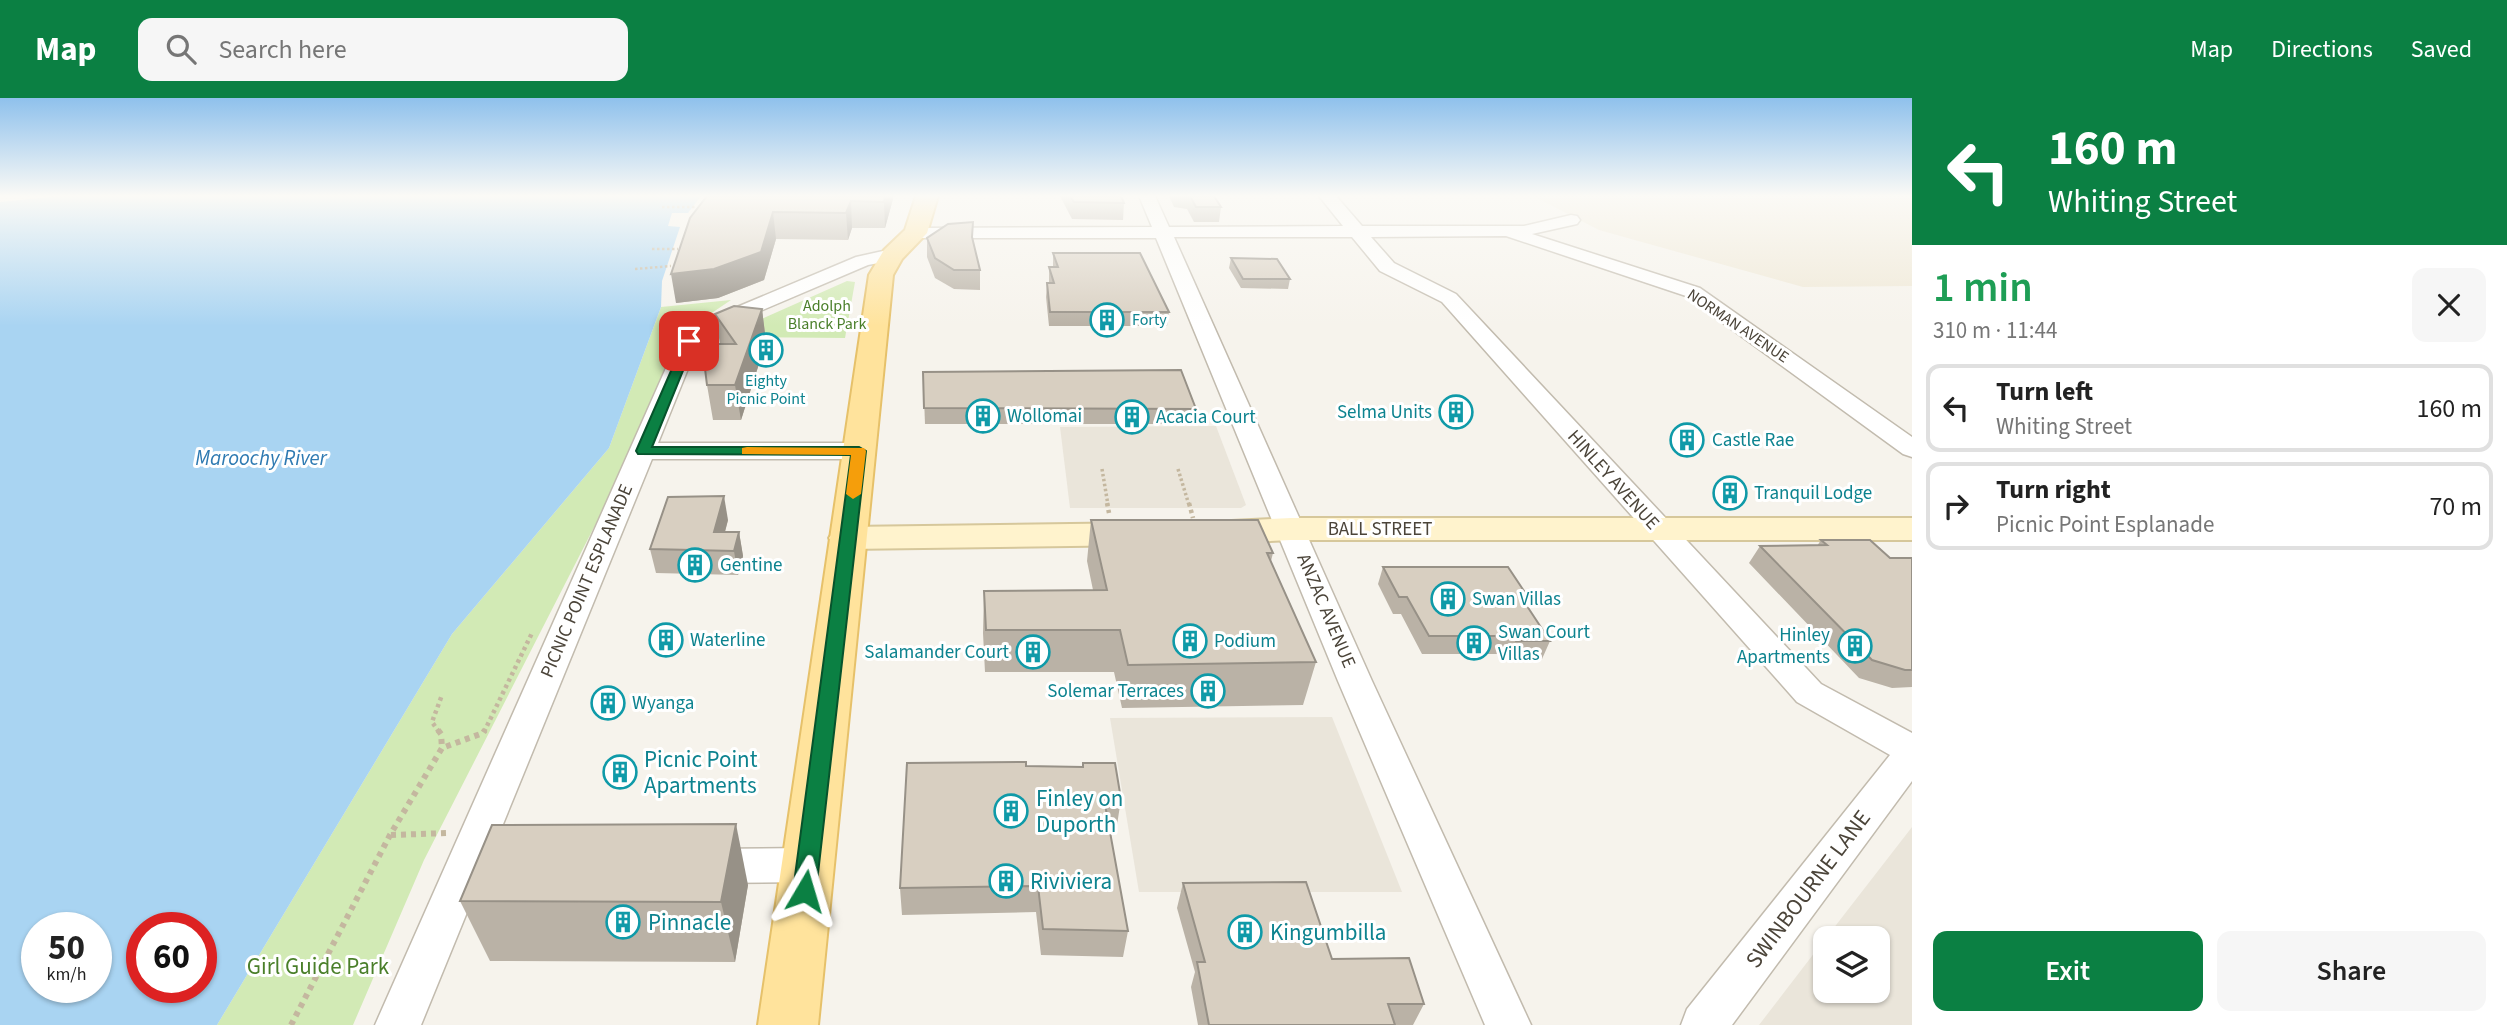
<!DOCTYPE html>
<html lang="en">
<head>
<meta charset="utf-8">
<style>
	body { margin:0; font-family:"Source Sans 3",sans-serif; background:#f6f6f6; color:#222; height:100vh; display:flex; flex-direction:column; font-size:26px; white-space:nowrap }
	* { box-sizing:border-box; margin:0 }
	p { font-size:23px; color:#767676 }
	.icon { flex:none; width:38px; height:38px; fill:none; stroke:currentColor; stroke-width:2; stroke-linecap:round; stroke-linejoin:round }
	.map { position:relative; flex:1; overflow:hidden }
	.panel { display:flex; flex-direction:column; background:#fff; width:595px }
	.panel>* { flex:none }
	.banner { background:#0b8043; color:#fff; overflow:hidden }
	.buttons { position:absolute; left:1813px; top:828px; display:grid; gap:14px }
	.buttons a { display:grid; place-items:center; width:77px; height:77px; border-radius:14px; background:#fff; box-shadow:0 2px 5px #0004; font-size:35px }
	.speed { position:absolute; left:21px; top:814px; display:flex; gap:14px; font-size:35px; font-weight:700; text-align:center }
	.speed>* { display:grid; place-content:center; width:91px; height:91px; border-radius:50%; background:#fff; box-shadow:0 2px 5px #0004; line-height:1 }
	.speed small { font-size:18px; font-weight:400 }
	.speed .limit { border:10px solid #d22; background:#fff; color:#111 }
	.pin { position:absolute; display:grid; place-items:center; width:60px; height:60px; color:#fff; margin:-30px; border-radius:14px; box-shadow:0 4px 10px #0006 }
	.me { position:absolute; width:77px; margin:-38px; rotate:7deg; stroke-linejoin:round; filter:drop-shadow(0 0 5px #0008) }
	.turn { display:flex; align-items:center; gap:24px; height:147px; padding:0 21px; font-size:32px }
	.turn .icon { width:91px; height:91px; stroke-width:2.5 }
	.turn b { display:block; font-size:49px; line-height:60px }
	.round { display:grid; place-items:center; flex:none; width:74px; height:74px; border-radius:14px; background:#f6f6f6 }
	.headline { display:flex; align-items:center; justify-content:space-between; height:119px; padding:0 21px }
	h1 { font-size:42px; font-weight:600; line-height:52px; color:#1e9e55 }
	.action { display:flex; gap:14px; margin-top:auto; padding:14px 21px }
	.action a { flex:1; height:80px; border-radius:14px; background:#0b8043; color:#fff; font-size:28px; font-weight:600; line-height:80px; text-align:center }
	.action a+a { background:#f6f6f6; color:#222 }
	ul { padding:0; list-style:none }
	li { display:flex; align-items:center; gap:21px; height:88px; margin:0 14px 10px; padding:0 7px; border:4px solid #e0e0e0; border-radius:14px }
	li div { flex:1 }
	li b { display:block; font-size:26px }
	li em { font-style:normal }
	header { display:flex; align-items:center; gap:42px; box-sizing:border-box; height:98px; padding:0 35px; background:#0b8043; color:#fff }
	header strong { font-size:33px }
	nav { display:flex; gap:38px; margin-inline-start:auto; font-size:24px }
	.search { width:490px; height:63px; background:#f6f6f6; display:flex; align-items:center; gap:18px; box-sizing:border-box; padding:0 24px; border-radius:14px; color:#767676; font-size:26px }
	main { display:flex; flex:1; min-height:0 }
	.map>svg:first-child { display:block }
	.residential { fill:#eae5da }
	.education { fill:#efe8d6 }
	.green { fill:#d2eab5 }
	.water { fill:#a9d4f2; fill-rule:evenodd }
	.lines { fill:none; stroke-linecap:round; stroke-linejoin:round }
	.minor-casing { stroke:#c2bbae; stroke-width:3 }
	.secondary-casing { stroke:#d6c79b; stroke-width:4 }
	.primary-casing { stroke:#e6c16a; stroke-width:4 }
	.path-far3 { stroke:#c4b79f; stroke-width:2.5; stroke-dasharray:2.5 2.5; stroke-linecap:butt }
	.path-far2 { stroke:#c4b79f; stroke-width:3.5; stroke-dasharray:2.5 2.5; stroke-linecap:butt }
	.path-far1 { stroke:#c4b79f; stroke-width:4.5; stroke-dasharray:3.5 3.5; stroke-linecap:butt }
	.path { stroke:#c4b79f; stroke-width:6; stroke-dasharray:5 5; stroke-linecap:butt }
	.minor { fill:#fff; fill-rule:evenodd }
	.secondary { fill:#fff3cd; fill-rule:evenodd }
	.primary { fill:#ffe39c; fill-rule:evenodd }
	.wall { fill:#bab2a6 }
	.shaded-wall { fill:#979187 }
	.building { fill:#d8cfc1; stroke:#979187; stroke-width:2 }
	.route { fill:#0b8043; stroke:#07532c; stroke-width:2 }
	.slow { fill:#f59e0b }
	.labels { text-anchor:middle; dominant-baseline:central; stroke-width:6; stroke-linejoin:round; paint-order:stroke }
	.far-park-label { font-size:16px; fill:#4a7f2a; stroke:#fff }
	.far-culture-label { font-size:16px; fill:#0d838f; stroke:#fff; text-anchor:start }
	.far-street-label { font-size:16px; fill:#4b4439; stroke:#fff }
	.culture-label { font-size:19px; fill:#0d838f; stroke:#fff; text-anchor:start }
	.street-label { font-size:19px; fill:#4b4439; stroke:#fff }
	.water-label { font-size:21px; font-style:italic; fill:#2e7ab2; stroke:#fff }
	.near-culture-label { font-size:23px; fill:#0d838f; stroke:#fff; text-anchor:start }
	.near-street-label { font-size:23px; fill:#4b4439; stroke:#fff }
	.near-park-label { font-size:23px; fill:#4a7f2a; stroke:#fff }
</style>
</head>
<body>
<header>
<strong>Map</strong>
<div class="search"><svg class="icon" aria-label="search" viewBox="0 0 24 24"><circle cx="10" cy="10" r="6"/><path d="M15 15l6 6"/></svg>Search here</div>
<nav><a>Map</a><a>Directions</a><a>Saved</a></nav>
</header>
<main>
<div class="map">
<svg width="1912" height="927" viewBox="0 0 1912 927">
	<rect width="100%" height="100%" fill="#f6f3ec"/>
	<g class="residential">
		<polygon points="1216,328 1246,407 1241,410 1070,410 1060,329"/>
		<polygon points="1332,619 1402,794 1139,794 1110,620"/>
		<polygon points="1912,729 1912,927 1759,927 1825,841 1825,892 1878,892 1878,840 1826,840"/>
	</g>
	<polygon class="education" points="1533,98 1912,98 1912,188 1803,189 1599,132"/>
	<g class="green">
		<polygon points="847,183 855,184 845,240 721,239"/>
		<polygon points="731,202 688,231 636,347 424,762 353,927 217,927 452,536 609,350 661,209"/>
	</g>
	<path class="water" d="M62,98H701L688,115H672L668,128L680,129L662,183L661,209L609,350L452,536L217,927H0V104ZM37,830H96V889H37ZM142,830H201V889H142Z"/>
	<g class="lines">
		<defs>
			<g id="minor">
				<polygon points="1139,98 1155,98 1169,129 1343,128 1319,98 1336,98 1362,128 1524,128 1571,117 1577,118 1580,122 1577,126 1532,136 1700,190 1912,339 1912,359 1903,356 1686,198 1506,138 1371,139 1394,165 1456,196 1821,586 1912,635 1912,683 1732,927 1681,927 1687,911 1890,657 1797,604 1442,204 1380,173 1352,139 1174,139 1372,583 1531,927 1485,927 1338,583 1156,140 916,140 907,135 916,130 1152,129"/>
				<polygon points="892,151 901,157 899,161 868,167 725,228 698,246 658,345 859,345 868,348 872,353 868,358 859,361 652,361 421,927 375,927 678,243 711,220 856,159"/>
				<polygon points="808,750 822,755 828,767 822,779 808,784 706,785 692,780 686,768 692,756 706,751"/>
			</g>
			<g id="secondary">
				<polygon points="1291,420 1912,420 1912,442 1291,442 1211,446 1198,443 1192,435 1198,427 1211,424"/>
				<polygon points="1144,425 1157,428 1163,436 1157,444 1144,447 848,451 835,448 829,440 835,432 848,429"/>
			</g>
			<polygon id="primary" points="916,98 938,98 927,135 902,161 893,177 818,927 758,927 869,177 884,152 905,132"/>
		</defs>
		<use href="#minor" class="minor-casing"/>
		<use href="#secondary" class="secondary-casing"/>
		<use href="#primary" class="primary-casing"/>
		<g class="path-far3">
			<polyline points="662,109 697,109"/>
			<polyline points="652,151 678,151"/>
			<polyline points="635,171 671,168"/>
		</g>
		<g class="path-far2">
			<polyline points="1102,371 1108,407"/>
			<polyline points="1178,371 1189,407"/>
		</g>
		<g class="path-far1">
			<polyline points="1107,405 1109,415"/>
			<polyline points="1189,405 1193,420"/>
			<polyline points="439,634 432,624 442,597"/>
			<polyline points="484,634 532,535"/>
		</g>
		<g class="path">
			<polyline points="438,632 441,636 442,650"/>
			<polyline points="391,737 449,735"/>
			<polyline points="291,927 390,737 442,650 483,635 485,632"/>
		</g>
		<use href="#minor" class="minor"/>
		<use href="#secondary" class="secondary"/>
		<use href="#primary" class="primary"/>
	</g>
	<g class="wall">
		<polygon points="707,98 893,101 885,130 852,130 848,142 776,141 764,182 718,200 676,205"/>
		<polygon points="1060,98 1121,98 1124,105 1123,122 1072,121"/>
		<polygon points="1169,98 1214,98 1221,109 1219,124 1194,124 1187,111 1174,109"/>
		<polygon points="927,140 973,142 980,172 980,192 954,191 935,180 927,159"/>
		<polygon points="1053,155 1169,214 1167,228 1049,228 1046,199 1047,185 1049,185 1049,169 1053,169"/>
		<polygon points="1231,160 1290,181 1288,191 1241,190 1229,170"/>
		<polygon points="762,211 766,244 741,322 713,322 707,287 720,246 715,216"/>
		<polygon points="923,274 1196,311 1193,326 925,326"/>
		<polygon points="728,422 725,434 739,434 743,458 738,477 656,475 650,451"/>
		<polygon points="1091,422 1273,455 1271,463 1316,564 1303,607 1122,610 1114,574 985,574 983,535 984,493 1093,492 1087,463"/>
		<polygon points="1821,442 1890,460 1912,460 1912,589 1892,590 1859,580 1749,465 1760,448 1817,448"/>
		<polygon points="1383,469 1528,499 1525,505 1550,543 1542,561 1508,560 1505,556 1422,556 1401,516 1393,516 1378,486"/>
		<polygon points="1083,665 1121,701 1117,727 1109,727 1128,833 1123,859 1041,857 1036,814 902,817 900,790 1026,668 1082,669"/>
		<polygon points="1183,785 1424,906 1413,927 1198,927 1191,889 1195,874 1177,810"/>
		<polygon points="748,787 735,864 490,863 460,803"/>
	</g>
	<g class="shaded-wall">
		<polygon points="885,98 893,98 893,101 885,130 884,104"/>
		<polygon points="851,103 852,130 848,142 846,115"/>
		<polygon points="773,114 776,141 764,182 718,200 676,205 671,176"/>
		<polygon points="762,211 766,244 741,322 735,287"/>
		<polygon points="724,398 728,422 720,452 714,434"/>
		<polygon points="739,434 743,458 738,477 734,453"/>
		<polygon points="736,726 748,787 735,864 721,804"/>
	</g>
	<g class="building">
		<polygon points="707,98 885,98 884,104 851,103 846,115 773,114 761,154 714,171 671,176 690,120"/>
		<polygon points="1070,98 1121,98 1124,105 1074,104"/>
		<polygon points="1190,98 1214,98 1221,109 1196,109"/>
		<polygon points="973,124 972,139 980,172 954,172 935,160 927,140 948,126"/>
		<polygon points="1053,155 1140,155 1169,214 1050,214 1047,185 1054,185 1049,169 1058,169"/>
		<polygon points="1231,160 1277,161 1290,181 1243,181"/>
		<polygon points="734,208 762,211 735,287 707,287 702,246 736,246 715,216"/>
		<polygon points="1181,272 1196,311 924,310 923,274"/>
		<polygon points="724,398 714,434 739,434 734,453 650,451 668,399"/>
		<polygon points="1091,422 1258,422 1273,455 1267,455 1316,564 1128,567 1120,532 986,532 984,493 1107,492"/>
		<polygon points="1821,442 1870,442 1890,460 1912,460 1912,572 1905,572 1872,562 1760,448 1827,447"/>
		<polygon points="1383,469 1508,469 1528,499 1521,499 1550,543 1516,543 1513,538 1429,538 1407,499 1399,499"/>
		<polygon points="1026,664 1026,668 1083,669 1083,665 1115,665 1121,701 1104,701 1128,833 1043,831 1038,788 900,790 907,665"/>
		<polygon points="736,726 721,804 460,803 492,727"/>
		<polygon points="1306,784 1332,861 1409,860 1424,906 1388,906 1395,927 1209,927 1197,864 1205,864 1183,785"/>
	</g>
	<linearGradient id="sky" x2="0" y2="1"><stop stop-color="#8fc1ec"/><stop offset="0.43" stop-color="#fbfaf6"/><stop offset="1" stop-color="#fbfaf6" stop-opacity="0"/></linearGradient>
	<rect width="1912" height="228" fill="url(#sky)"/>
	<polygon class="route" points="685,241 695,243 652,349 859,349 866,353 816,793 813,800 805,803 797,800 793,793 851,357 638,356 636,353"/>
	<polygon class="slow" points="747,349 864,350 866,353 861,396 853,401 846,396 851,357 742,356 742,350"/>
	<defs>
		<symbol id="building-ring" viewBox="-11 -11 22 22"><circle r="9.5" fill="#fff" stroke="#0f9aa8" stroke-width="1.5"/><path d="M-4-6H4V6H1V3H-1V6H-4ZM-2.5-4.3h1.7v1.8h-1.7ZM.8-4.3h1.7v1.8H.8ZM-2.5-1h1.7V.8h-1.7ZM.8-1h1.7V.8H.8Z" fill="#0f9aa8"/></symbol>
	</defs>
	<g fill-rule="evenodd">
		<use href="#building-ring" x="1088" y="203" width="38" height="38"/>
		<use href="#building-ring" x="747" y="233" width="38" height="38"/>
		<use href="#building-ring" x="1437" y="295" width="38" height="38"/>
		<use href="#building-ring" x="964" y="299" width="38" height="38"/>
		<use href="#building-ring" x="1113" y="300" width="38" height="38"/>
		<use href="#building-ring" x="1668" y="323" width="38" height="38"/>
		<use href="#building-ring" x="1711" y="376" width="38" height="38"/>
		<use href="#building-ring" x="676" y="448" width="38" height="38"/>
		<use href="#building-ring" x="1429" y="482" width="38" height="38"/>
		<use href="#building-ring" x="647" y="523" width="38" height="38"/>
		<use href="#building-ring" x="1171" y="524" width="38" height="38"/>
		<use href="#building-ring" x="1455" y="526" width="38" height="38"/>
		<use href="#building-ring" x="1836" y="529" width="38" height="38"/>
		<use href="#building-ring" x="1014" y="535" width="38" height="38"/>
		<use href="#building-ring" x="1189" y="574" width="38" height="38"/>
		<use href="#building-ring" x="589" y="586" width="38" height="38"/>
		<use href="#building-ring" x="601" y="655" width="38" height="38"/>
		<use href="#building-ring" x="992" y="694" width="38" height="38"/>
		<use href="#building-ring" x="987" y="764" width="38" height="38"/>
		<use href="#building-ring" x="604" y="805" width="38" height="38"/>
		<use href="#building-ring" x="1226" y="815" width="38" height="38"/>
	</g>
	<g class="labels">
		<g class="far-park-label">
			<text x="827" y="208">Adolph<tspan x="827" dy="18">Blanck Park</tspan></text>
		</g>
		<g class="far-culture-label">
			<text x="1132" y="222">Forty</text>
			<text x="766" y="283" text-anchor="middle">Eighty<tspan x="766" dy="18">Picnic Point</tspan></text>
		</g>
		<g class="far-street-label">
			<text transform="translate(1738 228) rotate(34)">NORMAN AVENUE</text>
		</g>
		<g class="culture-label">
			<text x="1432" y="314" text-anchor="end">Selma Units</text>
			<text x="1007" y="318">Wollomai</text>
			<text x="1156" y="319">Acacia Court</text>
			<text x="1712" y="342">Castle Rae</text>
			<text x="1754" y="395">Tranquil Lodge</text>
			<text x="720" y="467">Gentine</text>
			<text x="1472" y="501">Swan Villas</text>
			<text x="1498" y="534">Swan Court<tspan x="1498" dy="22">Villas</tspan></text>
			<text x="1830" y="537" text-anchor="end">Hinley<tspan x="1830" dy="22">Apartments</tspan></text>
			<text x="690" y="542">Waterline</text>
			<text x="1214" y="543">Podium</text>
			<text x="1009" y="554" text-anchor="end">Salamander Court</text>
			<text x="1184" y="593" text-anchor="end">Solemar Terraces</text>
			<text x="632" y="605">Wyanga</text>
		</g>
		<g class="street-label">
			<text transform="translate(1613 382) rotate(48)">HINLEY AVENUE</text>
			<text x="1380" y="431">BALL STREET</text>
			<text transform="translate(587 483) rotate(-67)">PICNIC POINT ESPLANADE</text>
			<text transform="translate(1326 513) rotate(67)">ANZAC AVENUE</text>
		</g>
		<g class="water-label">
			<text x="261" y="360">Maroochy River</text>
		</g>
		<g class="near-culture-label">
			<text x="644" y="661">Picnic Point<tspan x="644" dy="26">Apartments</tspan></text>
			<text x="1036" y="700">Finley on<tspan x="1036" dy="26">Duporth</tspan></text>
			<text x="1030" y="783">Riviviera</text>
			<text x="648" y="824">Pinnacle</text>
			<text x="1270" y="834">Kingumbilla</text>
		</g>
		<g class="near-street-label">
			<text transform="translate(1808 791) rotate(-53)">SWINBOURNE LANE</text>
		</g>
		<g class="near-park-label">
			<text x="318" y="868">Girl Guide Park</text>
		</g>
	</g>
</svg>
<div class="buttons">
<a><svg class="icon" aria-label="layers" viewBox="0 0 24 24"><path d="M12 4l9 5-9 5-9-5zM3 14l9 5 9-5"/></svg></a>
</div>
<div class="speed"><div>50<small>km/h</small></div><div class="limit">60</div></div>
<div class="pin" style="left:689px;top:243px;background:#d93025"><svg class="icon" aria-label="arrive" viewBox="0 0 24 24"><path d="M6 21V4h12l-3 4 3 4H6"/></svg></div>
<svg class="me" style="left:805px;top:793px" viewBox="-20 -20 40 40"><path d="M0-17L14 15 0 8-14 15z" fill="#0b8043" stroke="#fff" stroke-width="4"/></svg>
</div>
<section class="panel">
<div class="banner">
<div class="turn"><svg class="icon" aria-label="left" viewBox="0 0 24 24"><path d="M17 20v-9H6M10 6l-5 5 5 5"/></svg><div><b>160 m</b>Whiting Street</div></div>
</div>
<div class="headline"><div><h1>1 min</h1><p>310 m · 11:44</p></div><a class="round"><svg class="icon" aria-label="close" viewBox="0 0 24 24"><path d="M6 6l12 12M18 6L6 18"/></svg></a></div>
<ul>
<li><svg class="icon" aria-label="left" viewBox="0 0 24 24"><path d="M17 20v-9H6M10 6l-5 5 5 5"/></svg><div><b>Turn left</b><p>Whiting Street</p></div><em>160 m</em></li>
<li><svg class="icon" aria-label="right" viewBox="0 0 24 24"><path d="M7 20v-9h11M14 6l5 5-5 5"/></svg><div><b>Turn right</b><p>Picnic Point Esplanade</p></div><em>70 m</em></li>
</ul>
<div class="action"><a>Exit</a><a>Share</a></div>
</section>
</main>
</body>
</html>
